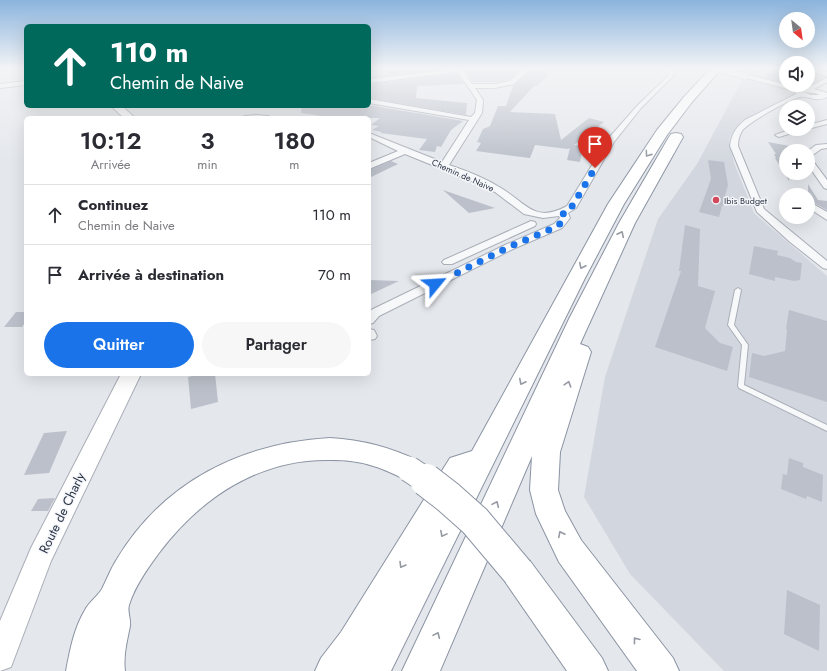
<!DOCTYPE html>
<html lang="fr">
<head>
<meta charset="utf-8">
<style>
	body { margin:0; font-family:Jost,sans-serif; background:#f7f7f7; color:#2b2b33; height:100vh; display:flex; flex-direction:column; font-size:15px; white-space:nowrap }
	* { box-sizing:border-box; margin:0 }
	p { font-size:13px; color:#7c7c81 }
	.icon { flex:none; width:22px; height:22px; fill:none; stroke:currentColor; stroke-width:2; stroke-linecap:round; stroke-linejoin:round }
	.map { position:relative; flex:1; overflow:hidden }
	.sheet { position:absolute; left:24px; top:116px; width:347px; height:260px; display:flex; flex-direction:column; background:#fff; border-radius:6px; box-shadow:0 4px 16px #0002 }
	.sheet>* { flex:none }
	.top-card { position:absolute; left:24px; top:24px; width:347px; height:84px; border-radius:6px; box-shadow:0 4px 16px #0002; background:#00695c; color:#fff; overflow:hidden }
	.needle { width:26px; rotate:151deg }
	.controls { position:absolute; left:779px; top:12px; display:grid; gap:8px }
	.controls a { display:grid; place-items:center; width:36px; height:36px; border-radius:50%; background:#fff; box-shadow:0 4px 16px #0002; font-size:20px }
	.pin { position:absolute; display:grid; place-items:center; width:34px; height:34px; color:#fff; margin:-41px -17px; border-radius:50% 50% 50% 0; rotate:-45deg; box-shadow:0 0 4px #0007 }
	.pin .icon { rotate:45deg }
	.me { position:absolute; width:44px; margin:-22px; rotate:63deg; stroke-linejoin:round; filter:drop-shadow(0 0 3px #0008) }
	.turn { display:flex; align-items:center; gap:14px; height:84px; padding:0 20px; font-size:18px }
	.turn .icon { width:52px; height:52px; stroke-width:2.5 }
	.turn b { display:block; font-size:28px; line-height:34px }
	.eta { display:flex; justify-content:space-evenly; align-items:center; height:68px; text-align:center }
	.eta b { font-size:24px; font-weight:600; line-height:28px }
	.button { display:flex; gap:8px; margin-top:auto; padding:8px 20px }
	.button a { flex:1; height:46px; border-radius:24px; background:#1a73e8; color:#fff; font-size:16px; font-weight:600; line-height:46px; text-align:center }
	.button a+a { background:#f7f7f7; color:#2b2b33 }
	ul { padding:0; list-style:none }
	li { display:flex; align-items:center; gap:12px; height:60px; padding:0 20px; border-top:1px solid #e1e1e2 }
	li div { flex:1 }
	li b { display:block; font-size:15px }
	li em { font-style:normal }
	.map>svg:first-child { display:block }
	.built { fill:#d2d6de }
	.building { fill:#bbc0ca }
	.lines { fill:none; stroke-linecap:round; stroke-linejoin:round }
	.service-casing { stroke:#a9aeb7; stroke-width:2 }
	.minor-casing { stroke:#a9aeb7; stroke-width:2 }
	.tertiary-casing { stroke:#a9aeb7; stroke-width:2 }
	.secondary-casing { stroke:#a9aeb7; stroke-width:2 }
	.motorway-casing { stroke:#8b94a3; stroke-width:2 }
	.service { fill:#f7f8fa; fill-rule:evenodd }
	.minor { fill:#f7f8fa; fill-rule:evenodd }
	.tertiary { fill:#f7f8fa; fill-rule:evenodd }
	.secondary { fill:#fff; fill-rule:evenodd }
	.motorway { fill:#fff; fill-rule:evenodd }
	.minor-bridge-casing { stroke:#a9aeb7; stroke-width:8; stroke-linecap:butt }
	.motorway-bridge-far1-casing { stroke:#8b94a3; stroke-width:27; stroke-linecap:butt }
	.motorway-bridge-casing { stroke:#8b94a3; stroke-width:34; stroke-linecap:butt }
	.minor-bridge { stroke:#f7f8fa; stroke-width:6 }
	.motorway-bridge-far1 { stroke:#fff; stroke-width:25 }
	.motorway-bridge { stroke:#fff; stroke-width:32 }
	.oneway { stroke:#959aa2 }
	.route { stroke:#1a73e8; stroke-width:7; stroke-dasharray:0 12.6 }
	.poi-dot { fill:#d1495b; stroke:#f4f6f9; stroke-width:1.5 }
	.labels { text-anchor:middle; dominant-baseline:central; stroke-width:3; stroke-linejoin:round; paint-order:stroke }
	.far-street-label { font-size:9px; fill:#2b3445; stroke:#f4f6f9 }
	.far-poi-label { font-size:9px; fill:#2b3445; stroke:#f4f6f9; text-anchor:start }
	.near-street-label { font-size:13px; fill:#2b3445; stroke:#f4f6f9 }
</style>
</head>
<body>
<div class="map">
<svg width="827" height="671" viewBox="0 0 827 671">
	<rect width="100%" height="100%" fill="#e4e7ec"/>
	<polygon class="built" points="753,69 786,69 786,85 808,85 808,69 827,69 827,80 743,122 729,139 734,163 754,213 827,276 827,671 724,671 630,574 584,497 605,377 658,219 697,164 741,82"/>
	<g class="building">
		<polygon points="408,69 439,69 369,77 387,74 385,72"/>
		<polygon points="464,69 521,69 509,80 495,82 473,82"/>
		<polygon points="531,69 549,69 544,73 549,74 537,86 534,86 510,112 555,114 561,140 589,118 604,122 574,145 583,146 580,162 567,160 570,148 568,149 535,145 530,158 476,151 481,143 477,142 483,129 490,126 498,106 506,106 513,86"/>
		<polygon points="785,69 786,83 763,77"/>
		<polygon points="457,74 464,84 417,86 416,98 467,103 466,115 369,98 369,84"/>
		<polygon points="369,105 463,121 451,130 441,147 437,146 435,152 419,150 427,139 380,133 382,132 372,130 379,126 371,125 380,118 335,118 301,113 302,106 369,106"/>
		<polygon points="768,142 795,147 794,151 786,151 786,173 790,173 789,181 775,158 776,158 774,154 776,154"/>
		<polygon points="708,160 724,162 728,185 725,196 736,203 722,206 719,217 699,212 711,179"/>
		<polygon points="391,161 398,164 369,178 369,170"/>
		<polygon points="808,184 818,200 827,201 827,210 814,203 808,205"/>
		<polygon points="443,190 495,208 469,213"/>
		<polygon points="685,225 700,229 698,286 715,291 705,328 720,343 733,347 727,371 655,347 681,271 679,271"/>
		<polygon points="754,246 778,251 777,255 790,258 796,262 802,263 800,280 794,281 775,277 775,281 749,274"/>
		<polygon points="369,280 399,281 369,295"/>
		<polygon points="789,310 827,321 827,402 749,377 752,353 764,356 785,351 787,330 786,329"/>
		<polygon points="16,312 26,312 26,321 22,327 4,327"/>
		<polygon points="201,374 215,374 218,402 191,409 188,377"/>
		<polygon points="67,431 49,473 24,475 44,433"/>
		<polygon points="789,458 803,463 803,467 823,475 822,502 807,496 806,499 781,489 783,474 787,475"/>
		<polygon points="55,498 48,511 31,511 38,499"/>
		<polygon points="787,590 820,605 819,651 784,634"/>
	</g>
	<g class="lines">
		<defs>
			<polygon id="service" points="738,288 741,290 734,325 748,345 744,385 827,425 827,431 739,388 738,386 742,345 728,325 735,290"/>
			<g id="minor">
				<path d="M453,69H462L472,84H495L510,81L523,69H530L514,84L495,88H475L483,100L482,113L449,165C467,171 485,178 501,188C526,203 534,224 567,206L608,139L637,106L668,76V69H674L675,74L641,108L614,142L576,208L568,213L570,218L562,228L513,249L379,316L373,323L369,324V312L371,310L505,245L554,224L560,218L559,216L543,218L524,214L495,192L479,184L405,154L369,169V163L398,151L369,137V133L442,162L469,120L369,103V99L471,117L475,113L477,100L458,72L369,83V79Z"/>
				<polygon points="808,69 827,72 827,76 808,71"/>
				<path d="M745,74L799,88H806L827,78V82L814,89L827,93V97C815,103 809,95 800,97C790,99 747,123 742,131C739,136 738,141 738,146L764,209L827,261V269L823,268L790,242L757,212L730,146C731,135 736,127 745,120L796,94L795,91L743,77V75ZM803,92L815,93L820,95H811Z"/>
				<polygon points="257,115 268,116 272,118 241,118 245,116"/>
				<polygon points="827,120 827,124 808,129 807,129 808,125"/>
				<polygon points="792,129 805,129 779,137 775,135"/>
				<polygon points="827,144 827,148 821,149 810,157 827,180 827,189 824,188 808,165 808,151 816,145"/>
				<polygon points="813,204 827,212 827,220 810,209 808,207"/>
				<polygon points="531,221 535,222 536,224 535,226 452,264 444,264 442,262 444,260"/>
				<polygon points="369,329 374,330 377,336 375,339 369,340"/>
			</g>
			<polygon id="tertiary" points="26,81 26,85 0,88 0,84"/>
			<g id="secondary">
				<polygon points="111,106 122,106 135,118 124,118"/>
				<polygon points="121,374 141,374 51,561 11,667 0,671 0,621 31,548"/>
			</g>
			<g id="motorway">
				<polygon points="710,69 721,69 692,102 667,135 624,204 585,278 391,671 315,671 321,658 341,632 450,458 472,451 608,204 657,130 684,97"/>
				<polygon points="676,133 681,134 683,137 635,223 580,344 588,347 591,352 560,452 558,490 565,511 581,540 673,658 679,671 637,671 559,562 536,514 530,490 532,456 440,671 402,671 569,319 619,223 669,137 671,134"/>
				<path d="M330,438C363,440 389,447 419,461L423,469L419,477L409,481C397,476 385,469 373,466C359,461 344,460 331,460C260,458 200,498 159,553C147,569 135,586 129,605C127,612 131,619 130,626C127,641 123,656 125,671H66C70,650 74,628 85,610C89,602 97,597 102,589C107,579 111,568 117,559C164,481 242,443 330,438Z"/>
				<polygon points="518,556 530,561 602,658 608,671 567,671 506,583 502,572 506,561"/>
			</g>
		</defs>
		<use href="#service" class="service-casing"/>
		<use href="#minor" class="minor-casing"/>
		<use href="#tertiary" class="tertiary-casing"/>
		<use href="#secondary" class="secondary-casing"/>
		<use href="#motorway" class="motorway-casing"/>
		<use href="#service" class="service"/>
		<use href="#minor" class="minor"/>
		<use href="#tertiary" class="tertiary"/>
		<use href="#secondary" class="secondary"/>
		<use href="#motorway" class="motorway"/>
		<defs>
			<polyline id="minor-bridge" points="719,69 745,76"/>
			<polyline id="motorway-bridge-far1" points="409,469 427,481"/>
			<polyline id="motorway-bridge" points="426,480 448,497 475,521 518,572"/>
		</defs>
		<use href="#minor-bridge" class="minor-bridge-casing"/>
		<use href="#motorway-bridge-far1" class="motorway-bridge-far1-casing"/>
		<use href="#motorway-bridge" class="motorway-bridge-casing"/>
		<use href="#minor-bridge" class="minor-bridge"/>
		<use href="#motorway-bridge-far1" class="motorway-bridge-far1"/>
		<use href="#motorway-bridge" class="motorway-bridge"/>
	</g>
	<defs><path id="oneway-chevron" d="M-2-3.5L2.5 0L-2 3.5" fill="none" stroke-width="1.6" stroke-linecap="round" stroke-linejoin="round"/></defs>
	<g class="oneway">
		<use href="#oneway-chevron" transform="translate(648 154) rotate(125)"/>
		<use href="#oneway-chevron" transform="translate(621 234) rotate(-64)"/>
		<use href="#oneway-chevron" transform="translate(582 266) rotate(117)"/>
		<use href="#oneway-chevron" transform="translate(522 382) rotate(117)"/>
		<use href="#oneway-chevron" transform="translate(568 384) rotate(-72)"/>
		<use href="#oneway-chevron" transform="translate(496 504) rotate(-66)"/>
		<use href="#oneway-chevron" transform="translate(443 534) rotate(118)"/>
		<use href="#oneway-chevron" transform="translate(561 534) rotate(-117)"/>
		<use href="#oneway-chevron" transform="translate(402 565) rotate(121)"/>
		<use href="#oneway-chevron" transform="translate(437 635) rotate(-66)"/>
		<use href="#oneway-chevron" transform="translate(636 640) rotate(-128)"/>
	</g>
	<linearGradient id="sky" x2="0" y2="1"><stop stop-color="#8bb4dd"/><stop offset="0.42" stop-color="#f3f4f6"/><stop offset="1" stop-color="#f3f4f6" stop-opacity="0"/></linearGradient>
	<rect width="827" height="163" fill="url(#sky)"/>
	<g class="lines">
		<polyline class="route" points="435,284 509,247 558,226 565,218 563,213 571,208 595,168"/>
	</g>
	<circle class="poi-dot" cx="716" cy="200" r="4"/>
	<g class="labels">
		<g class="far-street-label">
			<text transform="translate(463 175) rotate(24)">Chemin de Naive</text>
		</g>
		<g class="far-poi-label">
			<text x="724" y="200">Ibis Budget</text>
		</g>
		<g class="near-street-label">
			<text transform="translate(62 513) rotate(-64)">Route de Charly</text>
		</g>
	</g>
</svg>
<div class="controls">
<a><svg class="needle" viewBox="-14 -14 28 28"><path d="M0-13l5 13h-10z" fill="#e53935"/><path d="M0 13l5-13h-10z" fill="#7c7c81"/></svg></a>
<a><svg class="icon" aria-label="sound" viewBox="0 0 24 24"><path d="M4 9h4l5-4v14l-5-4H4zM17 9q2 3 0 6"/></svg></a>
<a><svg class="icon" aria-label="layers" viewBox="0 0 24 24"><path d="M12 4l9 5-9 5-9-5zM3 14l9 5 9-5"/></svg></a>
<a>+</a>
<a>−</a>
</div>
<div class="pin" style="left:595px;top:168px;background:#d93025"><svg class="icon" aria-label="arrive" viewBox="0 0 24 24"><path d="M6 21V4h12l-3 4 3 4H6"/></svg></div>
<svg class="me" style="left:435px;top:284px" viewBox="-20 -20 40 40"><path d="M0-17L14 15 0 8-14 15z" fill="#1a73e8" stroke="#fff" stroke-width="4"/></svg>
<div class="top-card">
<div class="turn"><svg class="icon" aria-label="ahead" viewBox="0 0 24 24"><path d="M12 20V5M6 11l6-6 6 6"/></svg><div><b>110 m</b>Chemin de Naive</div></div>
</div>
<section class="sheet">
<div class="eta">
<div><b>10:12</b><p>Arrivée</p></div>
<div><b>3</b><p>min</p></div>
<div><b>180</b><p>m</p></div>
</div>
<ul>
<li><svg class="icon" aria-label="ahead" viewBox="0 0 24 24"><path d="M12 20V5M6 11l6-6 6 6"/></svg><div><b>Continuez</b><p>Chemin de Naive</p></div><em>110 m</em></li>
<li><svg class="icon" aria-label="arrive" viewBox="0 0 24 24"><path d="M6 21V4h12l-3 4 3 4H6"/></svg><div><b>Arrivée à destination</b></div><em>70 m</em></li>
</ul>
<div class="button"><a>Quitter</a><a>Partager</a></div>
</section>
</div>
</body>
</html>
